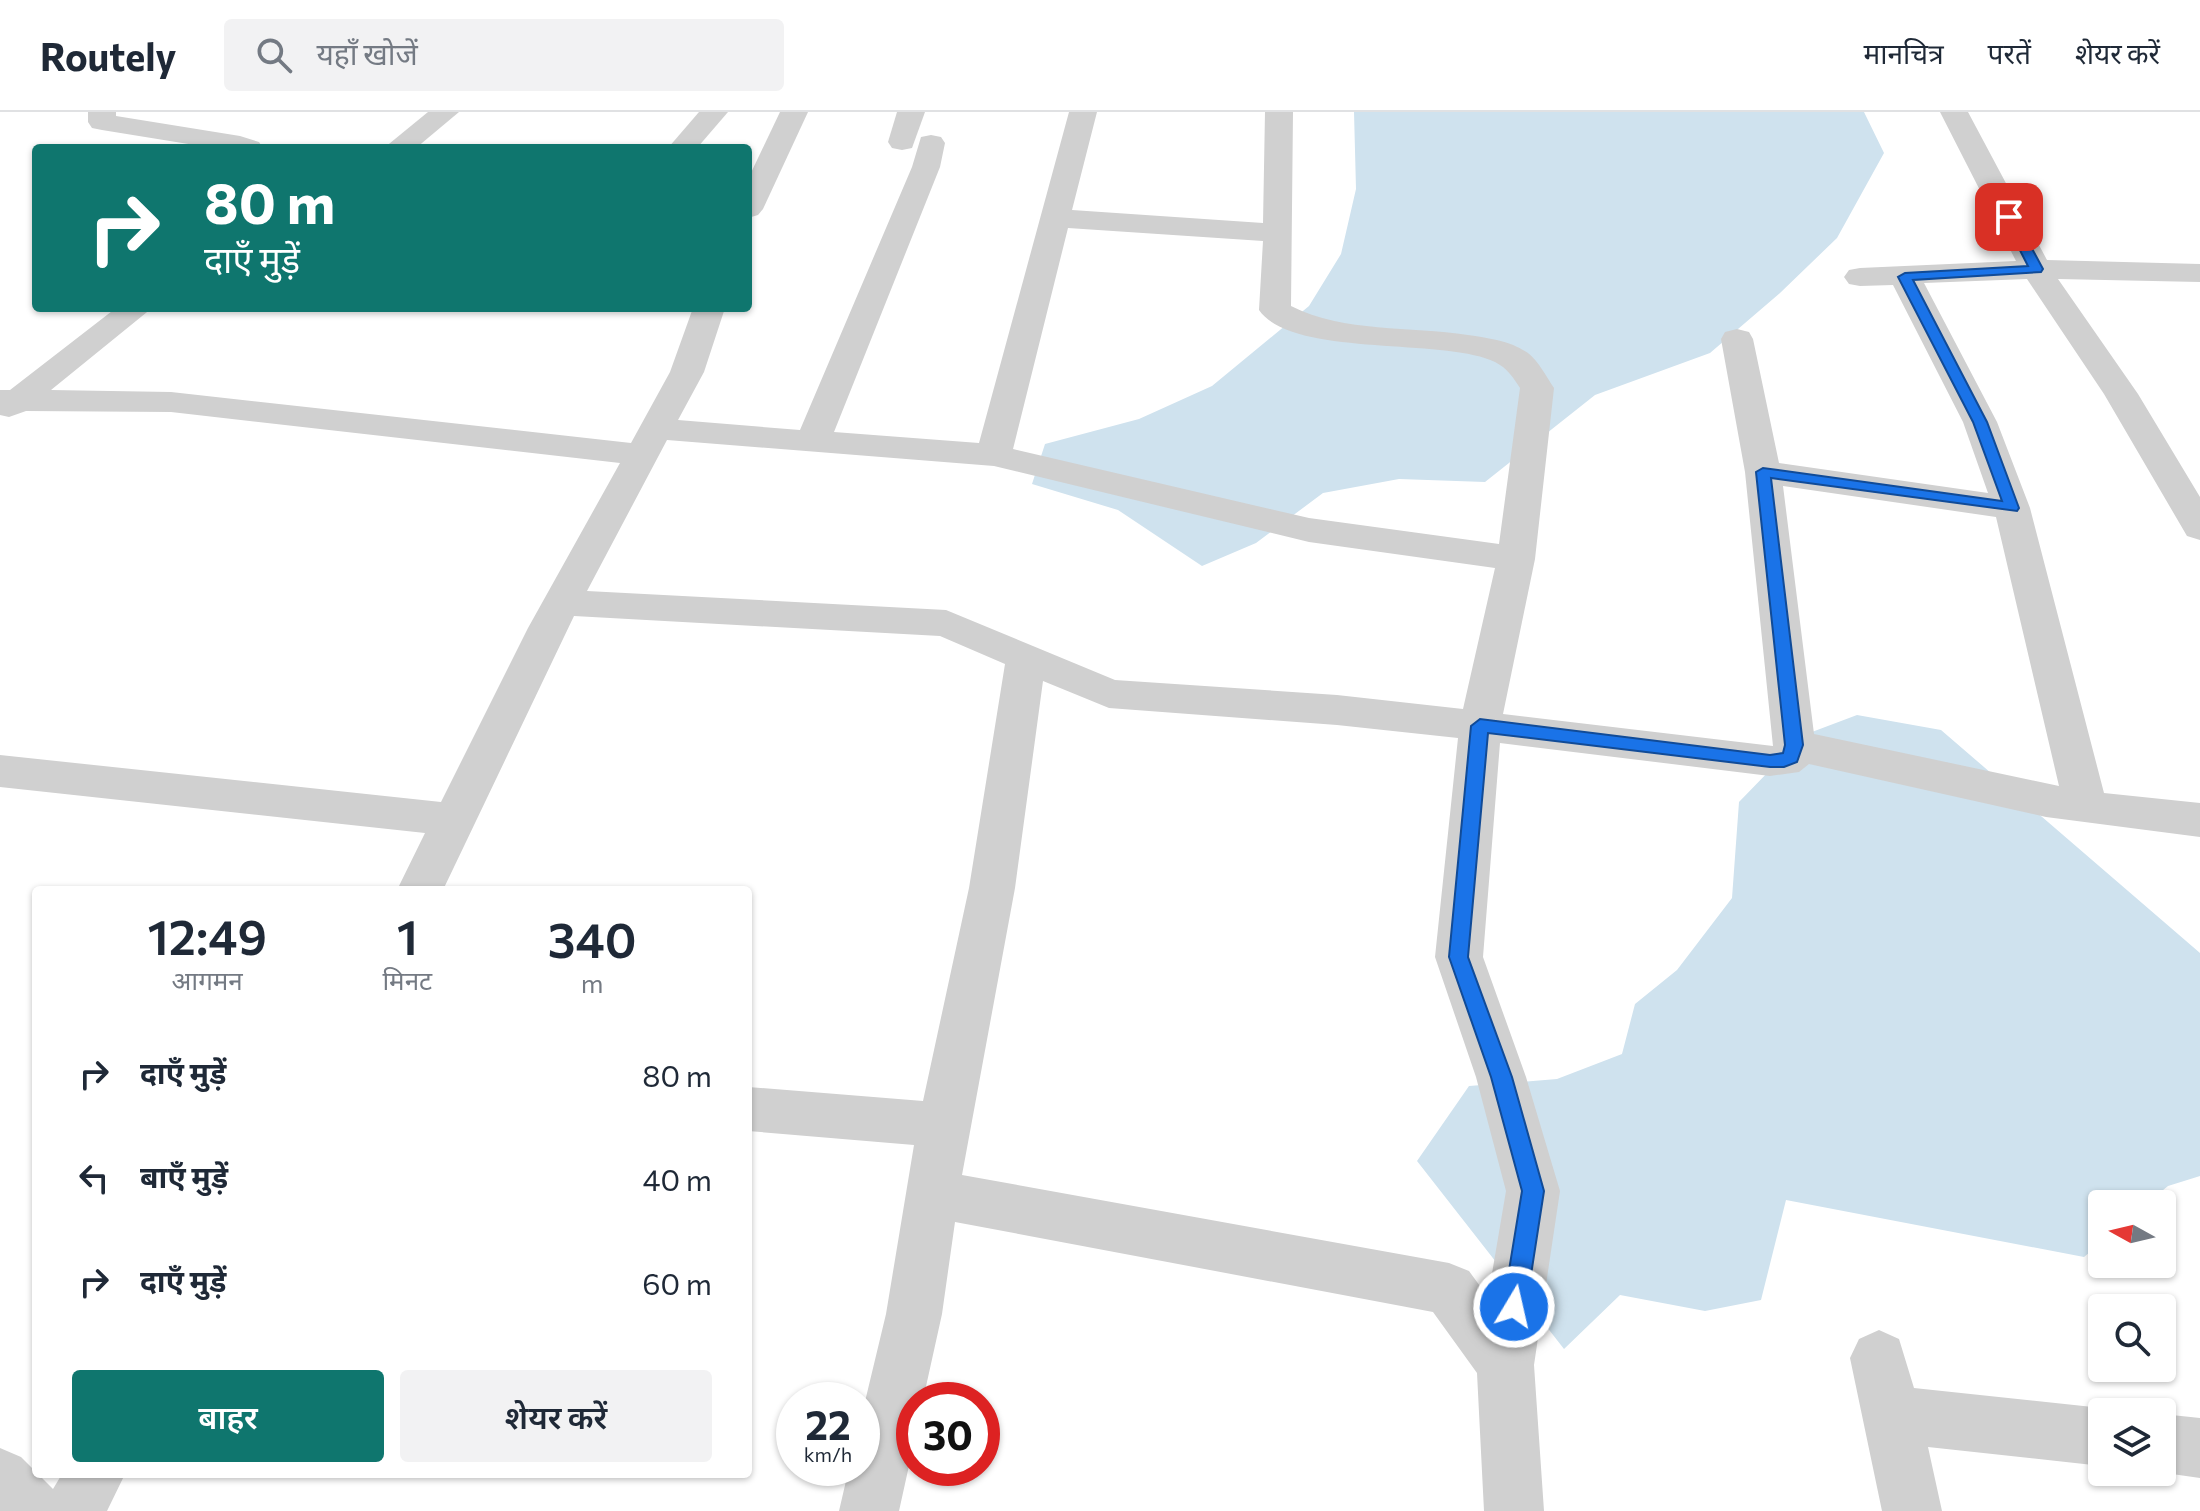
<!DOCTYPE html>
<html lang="hi">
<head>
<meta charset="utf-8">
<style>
	body { margin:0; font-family:Commissioner,"Noto Sans Devanagari",sans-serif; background:#f2f2f3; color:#1f2937; height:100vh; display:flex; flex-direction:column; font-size:30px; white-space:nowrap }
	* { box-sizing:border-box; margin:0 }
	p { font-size:26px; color:#747a83 }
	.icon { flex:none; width:44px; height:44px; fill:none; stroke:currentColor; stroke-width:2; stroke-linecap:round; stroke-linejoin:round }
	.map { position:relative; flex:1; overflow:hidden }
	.side { position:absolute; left:32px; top:774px; width:720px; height:592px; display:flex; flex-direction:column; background:#fff; border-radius:8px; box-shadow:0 2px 6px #0004 }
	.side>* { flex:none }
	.banner { position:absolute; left:32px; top:32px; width:720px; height:168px; border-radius:8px; box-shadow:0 2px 6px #0004; background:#0f766e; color:#fff; overflow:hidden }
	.needle { width:52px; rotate:278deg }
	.controls { position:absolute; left:2088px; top:1078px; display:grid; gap:16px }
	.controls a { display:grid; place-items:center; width:88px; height:88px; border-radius:8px; background:#fff; box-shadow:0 2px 6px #0004; font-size:40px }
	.speed { position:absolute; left:776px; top:1270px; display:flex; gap:16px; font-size:40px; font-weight:700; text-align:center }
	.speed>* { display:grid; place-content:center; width:104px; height:104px; border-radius:50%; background:#fff; box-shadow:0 2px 6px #0004; line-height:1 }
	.speed small { font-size:20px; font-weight:400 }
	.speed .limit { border:12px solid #d22; background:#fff; color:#111 }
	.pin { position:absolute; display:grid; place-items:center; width:68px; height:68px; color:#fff; margin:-34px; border-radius:16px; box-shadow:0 4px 12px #0006 }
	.me { position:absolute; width:88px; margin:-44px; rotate:9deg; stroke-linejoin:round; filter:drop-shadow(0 0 6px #0008) }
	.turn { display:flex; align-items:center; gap:28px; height:168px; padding:0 40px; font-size:36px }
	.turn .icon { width:104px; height:104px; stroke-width:2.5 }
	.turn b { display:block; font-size:56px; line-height:68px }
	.eta { display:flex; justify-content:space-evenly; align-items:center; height:136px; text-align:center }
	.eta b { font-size:48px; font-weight:600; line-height:56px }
	.action { display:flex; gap:16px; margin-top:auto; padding:16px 40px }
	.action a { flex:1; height:92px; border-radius:8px; background:#0f766e; color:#fff; font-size:32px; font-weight:600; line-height:92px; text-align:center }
	.action a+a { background:#f2f2f3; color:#1f2937 }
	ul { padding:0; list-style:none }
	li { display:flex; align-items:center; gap:24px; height:104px; padding:0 40px }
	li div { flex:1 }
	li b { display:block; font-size:30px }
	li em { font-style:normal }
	header { display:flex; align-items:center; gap:48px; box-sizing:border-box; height:112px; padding:0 40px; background:#fff; border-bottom:2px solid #e0e1e3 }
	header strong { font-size:38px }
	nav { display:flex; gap:44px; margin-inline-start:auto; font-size:28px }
	.search { width:560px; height:72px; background:#f2f2f3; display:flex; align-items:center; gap:20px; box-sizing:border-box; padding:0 28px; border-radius:8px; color:#747a83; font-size:30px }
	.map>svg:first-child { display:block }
	.water { fill:#cfe2ee }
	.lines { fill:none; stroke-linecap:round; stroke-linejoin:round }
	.minor { fill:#d0d0d0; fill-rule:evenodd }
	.route { fill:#1a73e8; stroke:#114b97; stroke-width:2 }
</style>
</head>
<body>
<header>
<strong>Routely</strong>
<div class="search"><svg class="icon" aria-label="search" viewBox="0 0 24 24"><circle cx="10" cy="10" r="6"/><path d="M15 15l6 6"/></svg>यहाँ खोजें</div>
<nav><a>मानचित्र</a><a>परतें</a><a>शेयर करें</a></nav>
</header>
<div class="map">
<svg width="2200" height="1399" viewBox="0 0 2200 1399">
	<rect width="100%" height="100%" fill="#fff"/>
	<g class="water">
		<polygon points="1354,0 1864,0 1884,41 1837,126 1780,181 1710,241 1595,283 1485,370 1399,367 1323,381 1256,431 1202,454 1118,398 1032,372 1045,332 1139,307 1212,274 1309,194 1341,142 1356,77"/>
		<polygon points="1857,603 1941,618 2200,841 2200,1064 2168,1074 2146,1092 2102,1092 2102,1130 2084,1145 1786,1088 1761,1188 1705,1199 1620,1183 1564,1237 1417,1049 1469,974 1557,967 1622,942 1635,892 1677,858 1732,786 1739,690 1804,623"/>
	</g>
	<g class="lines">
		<g class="minor">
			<polygon points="88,0 116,0 116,4 240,24 259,30 263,36 213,36 102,18 92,16 88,10"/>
			<polygon points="428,0 459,0 416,36 384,36"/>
			<polygon points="699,0 728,0 697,36 668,36"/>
			<polygon points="780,0 808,0 763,97 758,103 748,106 748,67"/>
			<polygon points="897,0 925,0 912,36 902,38 892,36 888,30"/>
			<path d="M1069,0H1097L1072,98L1263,111L1265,0H1293L1291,194C1345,221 1410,214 1468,223C1488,226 1511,229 1528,241C1539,250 1546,264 1554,276L1535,447L1503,602L1773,634L1745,360L1721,227L1725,220L1737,217L1749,220L1753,227L1779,351L1988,381L1963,310L1893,173L1860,174L1849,172L1844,165L1849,158L1860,156L2016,149L1940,0H1968L2047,148L2200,152V170L2058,167L2138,282L2200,385V428L2187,424L2104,282L2027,167L1924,171L1997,310L2030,396L2104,681L2200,691V725L2046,705L1809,652L1799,660L1770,664L1500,631L1483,845L1526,965L1560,1079L1534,1253L1544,1399H1484L1477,1261L1433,1200L955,1110L942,1202L923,1288H914V1331L899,1399H839L849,1356H862V1302L886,1202L914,1033L748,1019V975L923,989L969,776L1005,552L940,524L574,504L443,778H397L425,721L0,675V643L441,690L528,516L620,351L171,300L26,299L9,305L0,303V278H10L116,196H152L51,278L171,280L631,331L670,260L693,196H725L704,260L678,308L800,318L912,55L921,25L931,23L941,25L945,31L940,55L834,320L979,331ZM1068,116L1263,129L1259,198C1292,246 1445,225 1495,250C1507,256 1513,265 1520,276L1499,432L1309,406L1013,337ZM667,328L994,354L1309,430L1495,456L1463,597L1337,583L1115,568L946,498L587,479ZM1783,374L1996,405L2059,674L1814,622ZM1043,569L1109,596L1337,613L1458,626L1435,845L1476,965L1506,1079L1488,1185L1469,1159L1449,1151L962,1063L1015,776Z"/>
			<polygon points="1879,1218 1899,1227 1914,1276 2102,1296 2113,1300 2102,1300 2102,1354 1928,1335 1942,1399 1882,1399 1850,1246 1859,1227"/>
			<polygon points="2162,1302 2200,1306 2200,1366 2158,1360 2162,1360"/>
			<polygon points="0,1336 21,1345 53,1377 62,1362 125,1362 107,1399 0,1399"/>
		</g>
	</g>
	<polygon class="route" points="2009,101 2015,105 2043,157 2041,160 1913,168 1987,310 2019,396 2017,399 1771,366 1803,633 1797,650 1784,655 1770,655 1488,621 1468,845 1512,965 1544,1079 1526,1195 1523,1203 1514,1206 1506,1203 1503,1195 1522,1079 1491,965 1449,845 1471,614 1480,607 1770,643 1783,641 1785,633 1756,360 1763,356 2002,389 1973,310 1898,165 1905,161 2028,154 2003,105"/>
</svg>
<div class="controls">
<a><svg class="needle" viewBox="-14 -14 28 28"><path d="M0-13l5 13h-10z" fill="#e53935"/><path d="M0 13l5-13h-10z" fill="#747a83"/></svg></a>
<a><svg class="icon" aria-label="search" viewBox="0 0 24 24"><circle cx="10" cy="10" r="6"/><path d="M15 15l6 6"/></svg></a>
<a><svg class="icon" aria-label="layers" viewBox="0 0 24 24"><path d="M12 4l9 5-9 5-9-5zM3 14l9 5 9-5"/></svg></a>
</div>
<div class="speed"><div>22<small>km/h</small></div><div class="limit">30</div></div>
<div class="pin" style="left:2009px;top:105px;background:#d93025"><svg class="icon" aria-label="arrive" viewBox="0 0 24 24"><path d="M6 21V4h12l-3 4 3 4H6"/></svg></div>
<svg class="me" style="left:1514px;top:1195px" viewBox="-20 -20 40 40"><circle r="17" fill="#1a73e8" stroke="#fff" stroke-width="3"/><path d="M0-11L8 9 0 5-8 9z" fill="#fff"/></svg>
<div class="banner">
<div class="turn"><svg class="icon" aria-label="right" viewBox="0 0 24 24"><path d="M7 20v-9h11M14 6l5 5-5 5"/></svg><div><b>80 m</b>दाएँ मुड़ें</div></div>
</div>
<section class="side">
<div class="eta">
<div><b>12:49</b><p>आगमन</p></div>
<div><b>1</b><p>मिनट</p></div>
<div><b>340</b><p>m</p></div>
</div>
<ul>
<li><svg class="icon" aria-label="right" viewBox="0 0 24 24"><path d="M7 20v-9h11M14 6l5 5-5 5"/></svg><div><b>दाएँ मुड़ें</b></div><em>80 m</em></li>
<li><svg class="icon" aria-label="left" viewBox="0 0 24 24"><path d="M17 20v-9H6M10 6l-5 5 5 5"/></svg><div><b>बाएँ मुड़ें</b></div><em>40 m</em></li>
<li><svg class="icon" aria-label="right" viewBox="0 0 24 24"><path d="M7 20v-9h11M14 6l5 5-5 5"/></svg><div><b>दाएँ मुड़ें</b></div><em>60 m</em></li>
</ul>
<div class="action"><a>बाहर</a><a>शेयर करें</a></div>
</section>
</div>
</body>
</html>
